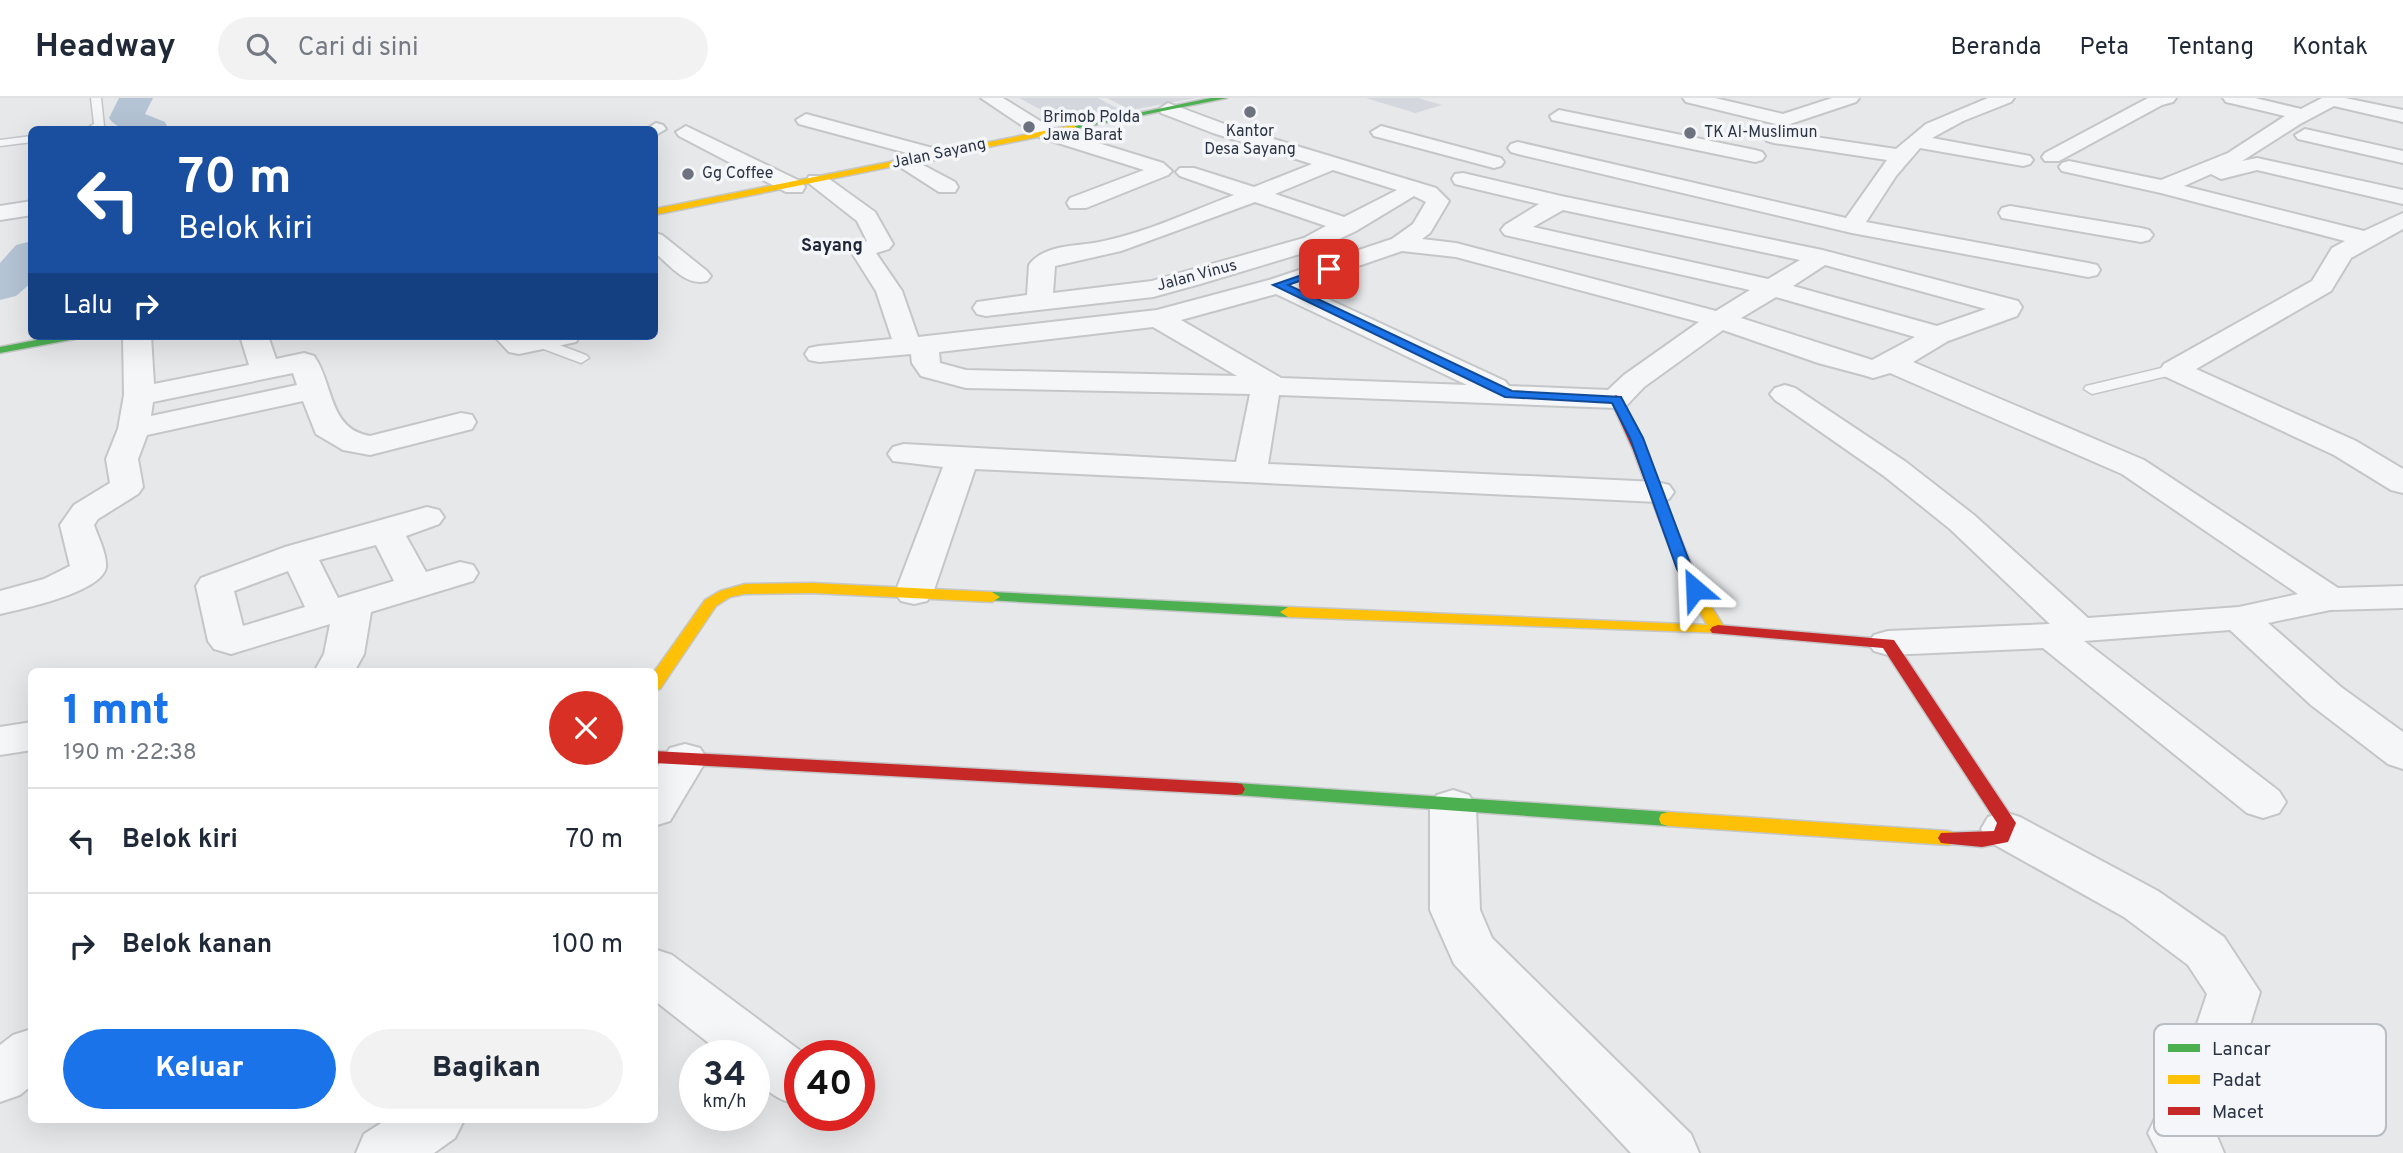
<!DOCTYPE html>
<html lang="id">
<head>
<meta charset="utf-8">
<style>
	body { margin:0; font-family:Overpass,sans-serif; background:#f2f2f3; color:#1f2937; height:100vh; display:flex; flex-direction:column; font-size:26px; white-space:nowrap }
	* { box-sizing:border-box; margin:0 }
	p { font-size:23px; color:#747a83 }
	.icon { flex:none; width:38px; height:38px; fill:none; stroke:currentColor; stroke-width:2; stroke-linecap:round; stroke-linejoin:round }
	.map { position:relative; flex:1; overflow:hidden }
	.drawer { position:absolute; left:28px; top:570px; width:630px; height:455px; display:flex; flex-direction:column; background:#fff; border-radius:10px; box-shadow:0 7px 28px #0002 }
	.drawer>* { flex:none }
	.top-card { position:absolute; left:28px; top:28px; width:630px; height:214px; border-radius:10px; box-shadow:0 7px 28px #0002; background:#1a4fa0; color:#fff; overflow:hidden }
	.speed { position:absolute; left:679px; top:942px; display:flex; gap:14px; font-size:35px; font-weight:700; text-align:center }
	.speed>* { display:grid; place-content:center; width:91px; height:91px; border-radius:50%; background:#fff; box-shadow:0 7px 28px #0002; line-height:1 }
	.speed small { font-size:18px; font-weight:400 }
	.speed .limit { border:10px solid #d22; background:#fff; color:#111 }
	.pin { position:absolute; display:grid; place-items:center; width:60px; height:60px; color:#fff; margin:-30px; border-radius:14px; box-shadow:0 4px 10px #0006 }
	.me { position:absolute; width:77px; margin:-38px; rotate:334deg; stroke-linejoin:round; filter:drop-shadow(0 0 5px #0008) }
	.turn { display:flex; align-items:center; gap:24px; height:147px; padding:0 35px; font-size:32px }
	.turn .icon { width:91px; height:91px; stroke-width:2.5 }
	.turn b { display:block; font-size:49px; line-height:60px }
	.then { display:flex; align-items:center; height:66px; padding:0 35px; background:#0003; gap:14px; font-size:26px }
	.round { display:grid; place-items:center; flex:none; width:74px; height:74px; border-radius:37px; background:#f2f2f3 }
	.overview { display:flex; align-items:center; justify-content:space-between; height:119px; padding:0 35px }
	h1 { font-size:42px; font-weight:800; line-height:52px; color:#1a73e8 }
	.cta { display:flex; gap:14px; margin-top:auto; padding:14px 35px }
	.cta a { flex:1; height:80px; border-radius:42px; background:#1a73e8; color:#fff; font-size:28px; font-weight:800; line-height:80px; text-align:center }
	.cta a+a { background:#f2f2f3; color:#1f2937 }
	ul { padding:0; list-style:none }
	li { display:flex; align-items:center; gap:21px; height:105px; padding:0 35px; border-top:2px solid #e0e1e3 }
	li div { flex:1 }
	li b { display:block; font-size:26px }
	li em { font-style:normal }
	header { display:flex; align-items:center; gap:42px; box-sizing:border-box; height:98px; padding:0 35px; background:#fff; border-bottom:2px solid #e0e1e3 }
	header strong { font-size:33px }
	nav { display:flex; gap:38px; margin-inline-start:auto; font-size:24px }
	.search { width:490px; height:63px; background:#f2f2f3; display:flex; align-items:center; gap:18px; box-sizing:border-box; padding:0 24px; border-radius:38px; color:#747a83; font-size:26px }
	.map>svg:first-child { display:block }
	.built { fill:#d4d7dd }
	.lines { fill:none; stroke-linecap:round; stroke-linejoin:round }
	.river { fill:#b4c4d5; fill-rule:evenodd }
	.lane-casing { stroke:#c4c6c8; stroke-width:3 }
	.street-casing { stroke:#c4c6c8; stroke-width:4 }
	.fast-casing { stroke:#c4c6c8; stroke-width:3 }
	.slow-casing { stroke:#c4c6c8; stroke-width:3 }
	.jam-casing { stroke:#c4c6c8; stroke-width:3 }
	.lane { fill:#f5f6f7; fill-rule:evenodd }
	.street { fill:#f5f6f7; fill-rule:evenodd }
	.fast { fill:#4caf50; fill-rule:evenodd }
	.slow { fill:#ffc107; fill-rule:evenodd }
	.jam { fill:#c62828; fill-rule:evenodd }
	.route { fill:#1a73e8; stroke:#114b97; stroke-width:2 }
	.poi-dot { fill:#6c737f; stroke:#f4f6f9; stroke-width:2.5 }
	.labels { text-anchor:middle; dominant-baseline:central; stroke-width:7; stroke-linejoin:round; paint-order:stroke }
	.far-poi-label { font-size:16px; fill:#2b3445; stroke:#f4f6f9; text-anchor:start }
	.far-street-label { font-size:16px; fill:#2b3445; stroke:#f4f6f9 }
	.far-quarter-label { font-size:18px; font-weight:bold; fill:#1d2536; stroke:#f4f6f9 }
	.key { fill:#f4f6f9; stroke:#b8bcc3; stroke-width:2 }
	.key-label { font-size:19px; fill:#2b3445 }
</style>
</head>
<body>
<header>
<strong>Headway</strong>
<div class="search"><svg class="icon" aria-label="search" viewBox="0 0 24 24"><circle cx="10" cy="10" r="6"/><path d="M15 15l6 6"/></svg>Cari di sini</div>
<nav><a>Beranda</a><a>Peta</a><a>Tentang</a><a>Kontak</a></nav>
</header>
<div class="map">
<svg width="2403" height="1055" viewBox="0 0 2403 1055">
	<rect width="100%" height="100%" fill="#e6e8ea"/>
	<g class="built">
		<polygon points="1019,0 1098,0 1122,13 1064,24"/>
		<polygon points="1107,0 1196,0 1131,12"/>
		<polygon points="1366,0 1418,0 1442,7 1415,15"/>
	</g>
	<g class="lines">
		<g class="river">
			<path d="M119,0H153L145,16L165,24L169,32C150,32 121,38 109,20Z"/>
			<polygon points="32,143 32,184 16,198 0,202 0,165 16,147"/>
		</g>
		<defs>
			<g id="lane">
				<polygon points="91,0 101,0 104,28 100,32 84,32 94,26"/>
				<polygon points="32,38 32,44 0,48 0,42"/>
				<polygon points="538,239 586,257 589,260 581,265 533,247 530,244 533,241"/>
				<polygon points="2174,267 2182,272 2180,275 2092,296 2084,291 2086,288"/>
			</g>
			<g id="street">
				<polygon points="981,0 1003,0 1053,31 1163,65 1172,73 1168,77 1086,110 1070,110 1067,105 1070,100 1144,72 1039,39"/>
				<polygon points="1683,0 1715,0 1783,16 1832,0 1859,0 1856,4 1784,28 1686,4"/>
				<polygon points="1988,0 2014,0 2011,4 1963,23 1932,40 2030,58 2033,62 2030,66 2023,68 1920,50 1896,78 1866,124 2088,165 2097,167 2100,172 2097,177 2088,179 1852,135 1518,56 1511,54 1508,50 1511,46 1518,44 1846,120 1887,62 1774,45 1767,43 1764,39 1767,35 1774,33 1896,51 1926,26"/>
				<polygon points="2148,0 2176,0 2173,4 2162,7 2059,63 2045,63 2042,59 2045,55"/>
				<polygon points="2223,0 2255,0 2301,11 2322,0 2345,0 2403,12 2403,24 2334,8 2300,26 2242,63 2257,60 2403,92 2403,106 2257,72 2221,81 2211,76 2184,88 2364,133 2403,115 2403,131 2351,160 2331,193 2196,271 2356,343 2403,371 2403,395 2391,392 2334,357 2164,278 2160,272 2164,266 2312,183 2332,150 2345,143 2161,95 2062,73 2059,69 2062,65 2069,63 2161,82 2228,55 2285,18 2226,4"/>
				<path d="M1168,5L1227,27L1436,90L1449,103L1430,135L1422,141L1456,145L1716,213L1750,192L1505,137L1501,132L1505,127L1539,106L1455,86L1452,81L1455,76L1463,75L1561,98L1822,152L2018,203L2022,209L2017,218L1948,243L1913,264L2144,362L2338,490L2403,488V510L2330,512L2268,525L2341,589L2403,634V671L2388,666L2311,607L2230,532L2084,543L2279,693L2286,704L2279,715L2263,720L2247,715L2043,550L1888,557L1874,553L1868,545L1874,537L1888,533L2050,526L1950,431L1884,378L1775,302L1770,296L1775,290L1785,287L1795,290L1906,364L1974,417L2088,520L2239,509L2298,496L2122,376L1890,275L1873,280L1863,277L1818,265L1723,232L1644,289L1627,307L1616,310L1279,297L1268,366L1657,384L1669,387L1674,394L1669,401L1657,404L975,371L933,495L927,503L914,506L901,503L895,495L943,369L893,363L888,356L893,349L904,346L1236,364L1250,296L966,290L921,278L912,265L911,256L819,264L809,262L805,256L809,250L819,248L892,241L876,193L852,155L860,145L867,143L857,123L806,83L809,78H825L875,114L893,146L889,151L876,155L902,193L918,239L1157,212L1269,182L1392,141L1413,126L1426,104L1414,98L1356,133L1320,150L1200,186L1153,199L986,218L977,216L973,210L977,204L1027,197L1029,167C1042,148 1073,148 1094,145C1141,137 1189,114 1234,97L1180,78L1176,74L1180,70H1194L1254,89L1312,66L1213,35L1161,15L1159,11ZM1333,72L1397,92L1344,119L1275,96ZM1255,104L1326,128L1304,140L1152,183L1053,195L1055,168L1121,153ZM1563,112L1800,162L1768,181L1533,129ZM1402,153L1456,159L1699,224L1624,277L1608,292L1509,288L1505,283L1300,188ZM1825,167L1986,211L1937,228L1793,188ZM1276,196L1467,287L1281,280L1181,222ZM1776,199L1915,239L1872,262L1741,220ZM1153,229L1237,278L966,272L940,265L939,254Z"/>
				<polygon points="1559,12 1755,52 1762,54 1765,58 1762,62 1755,64 1552,22 1550,18"/>
				<polygon points="806,16 940,52 943,56 940,60 933,62 799,26 796,22"/>
				<polygon points="656,25 663,27 666,31 654,38 654,32 645,32"/>
				<polygon points="686,28 802,84 805,89 802,94 786,94 679,38 676,34"/>
				<polygon points="1381,28 1501,60 1504,64 1501,68 1494,70 1374,38 1371,34"/>
				<polygon points="2305,31 2403,53 2403,65 2298,41 2295,37"/>
				<polygon points="904,57 955,84 958,89 955,94 939,94 897,67 894,63 897,59"/>
				<polygon points="32,103 32,117 0,122 0,108"/>
				<polygon points="2010,108 2141,130 2149,132 2153,137 2149,142 2141,144 2002,120 1999,115 2002,110"/>
				<path d="M654,135L662,137L707,173L711,178L707,183C686,189 670,167 654,154Z"/>
				<path d="M123,238H151L154,286L249,267L240,238H268L276,261L304,255L314,258C334,286 328,331 370,338L461,315L472,317L476,324L472,331L370,357L343,352L316,336L303,303L147,337L138,361L143,389L138,396L98,421L94,427C98,439 107,456 106,469C103,494 22,511 0,516V493L44,481L70,468L60,427L74,407L110,385L106,361L118,331L124,297ZM293,275L297,287L151,318L153,304Z"/>
				<polygon points="494,238 580,238 576,244 519,256 509,254"/>
				<path d="M427,409L439,412L444,419L439,426L406,438L426,474L460,464L473,467L478,475L473,483L371,514L364,556L354,574H314L324,556L330,526L231,556L214,551L208,543L196,488L201,480L285,449ZM376,447L394,483L338,500L319,462ZM288,473L305,509L243,528L234,493Z"/>
				<polygon points="32,624 32,652 0,657 0,629"/>
				<polygon points="685,646 700,650 707,661 670,723 654,728 654,674 670,650"/>
				<polygon points="1453,692 1469,697 1476,708 1480,812 1492,840 1691,1036 1699,1055 1631,1055 1454,866 1430,812 1430,708 1437,697"/>
				<polygon points="2004,714 2020,719 2158,793 2224,839 2260,894 2244,947 2209,1029 2216,1036 2224,1055 2158,1055 2148,1035 2190,947 2207,896 2188,867 2124,819 1988,743 1981,731 1988,719"/>
				<path d="M654,851L672,857L806,957H800V1004C783,1008 766,991 754,982V957H724L654,902Z"/>
				<polygon points="32,931 32,987 20,997 0,1004 0,947 13,937"/>
				<polygon points="386,1022 464,1022 455,1040 434,1055 356,1055 364,1036"/>
			</g>
			<g id="fast">
				<polygon points="1211,0 1227,0 1074,31 1070,29"/>
				<polygon points="57,238 81,238 75,241 0,255 0,249"/>
				<polygon points="992,494 1288,509 1296,514 1288,519 987,502 984,499"/>
				<polygon points="1236,685 1668,714 1675,716 1677,721 1675,726 1668,728 1236,697 1230,696 1227,691 1230,686"/>
			</g>
			<g id="slow">
				<polygon points="1074,27 1077,31 654,117 654,111"/>
				<polygon points="812,485 992,494 1000,499 992,504 812,495 745,496 730,499 716,508 660,591 654,592 654,574 705,502 720,493 745,486"/>
				<polygon points="1703,501 1708,503 1726,532 1724,535 1288,519 1280,514 1288,509 1707,527 1695,506"/>
				<polygon points="1668,714 1948,733 1955,735 1958,740 1955,745 1948,747 1668,728 1661,726 1659,721 1661,716"/>
			</g>
			<g id="jam">
				<path d="M1616,297L1622,301C1655,368 1676,440 1711,506L1708,509H1698L1672,456L1633,352L1610,301Z"/>
				<polygon points="1718,527 1894,542 2016,725 2008,744 1982,749 1941,745 1938,740 1941,735 1994,733 1997,725 1883,550 1712,535 1710,532 1712,529"/>
				<polygon points="654,653 1236,685 1242,686 1245,691 1242,696 1236,697 654,665"/>
			</g>
		</defs>
		<use href="#lane" class="lane-casing"/>
		<use href="#street" class="street-casing"/>
		<use href="#fast" class="fast-casing"/>
		<use href="#slow" class="slow-casing"/>
		<use href="#jam" class="jam-casing"/>
		<use href="#lane" class="lane"/>
		<use href="#street" class="street"/>
		<use href="#fast" class="fast"/>
		<use href="#slow" class="slow"/>
		<use href="#jam" class="jam"/>
	</g>
	<polygon class="route" points="1325,169 1334,171 1288,187 1512,293 1621,299 1643,340 1692,471 1703,491 1701,494 1690,494 1677,471 1630,340 1612,305 1505,299 1273,187"/>
	<g class="poi-dot">
		<circle cx="1250" cy="14" r="7"/>
		<circle cx="1029" cy="29" r="7"/>
		<circle cx="1690" cy="35" r="7"/>
		<circle cx="688" cy="76" r="7"/>
	</g>
	<g class="labels">
		<g class="far-poi-label">
			<text x="1043" y="20">Brimob Polda<tspan x="1043" dy="18">Jawa Barat</tspan></text>
			<text x="1250" y="34" text-anchor="middle">Kantor<tspan x="1250" dy="18">Desa Sayang</tspan></text>
			<text x="1704" y="35">TK Al-Muslimun</text>
			<text x="702" y="76">Gg Coffee</text>
		</g>
		<g class="far-street-label">
			<text transform="translate(939 56) rotate(-12)">Jalan Sayang</text>
			<text transform="translate(1197 178) rotate(-15)">Jalan Vinus</text>
		</g>
		<g class="far-quarter-label">
			<text x="832" y="148">Sayang</text>
		</g>
	</g>
	<rect x="2154" y="926" width="232" height="112" rx="10" class="key"/>
	<rect x="2168" y="946" width="32" height="8" fill="#4caf50"/>
	<rect x="2168" y="977" width="32" height="9" fill="#ffc107"/>
	<rect x="2168" y="1009" width="32" height="8" fill="#c62828"/>
	<g class="key-label">
		<text x="2212" y="957">Lancar</text>
		<text x="2212" y="988">Padat</text>
		<text x="2212" y="1020">Macet</text>
	</g>
</svg>
<div class="speed"><div>34<small>km/h</small></div><div class="limit">40</div></div>
<div class="pin" style="left:1329px;top:171px;background:#d93025"><svg class="icon" aria-label="arrive" viewBox="0 0 24 24"><path d="M6 21V4h12l-3 4 3 4H6"/></svg></div>
<svg class="me" style="left:1695px;top:491px" viewBox="-20 -20 40 40"><path d="M0-17L14 15 0 8-14 15z" fill="#1a73e8" stroke="#fff" stroke-width="4"/></svg>
<div class="top-card">
<div class="turn"><svg class="icon" aria-label="left" viewBox="0 0 24 24"><path d="M17 20v-9H6M10 6l-5 5 5 5"/></svg><div><b>70 m</b>Belok kiri</div></div>
<div class="then">Lalu<svg class="icon" aria-label="right" viewBox="0 0 24 24"><path d="M7 20v-9h11M14 6l5 5-5 5"/></svg></div>
</div>
<section class="drawer">
<div class="overview"><div><h1>1 mnt</h1><p>190 m · 22:38</p></div><a class="round" style="background:#d93025;color:#fff"><svg class="icon" aria-label="close" viewBox="0 0 24 24"><path d="M6 6l12 12M18 6L6 18"/></svg></a></div>
<ul>
<li><svg class="icon" aria-label="left" viewBox="0 0 24 24"><path d="M17 20v-9H6M10 6l-5 5 5 5"/></svg><div><b>Belok kiri</b></div><em>70 m</em></li>
<li><svg class="icon" aria-label="right" viewBox="0 0 24 24"><path d="M7 20v-9h11M14 6l5 5-5 5"/></svg><div><b>Belok kanan</b></div><em>100 m</em></li>
</ul>
<div class="cta"><a>Keluar</a><a>Bagikan</a></div>
</section>
</div>
</body>
</html>
